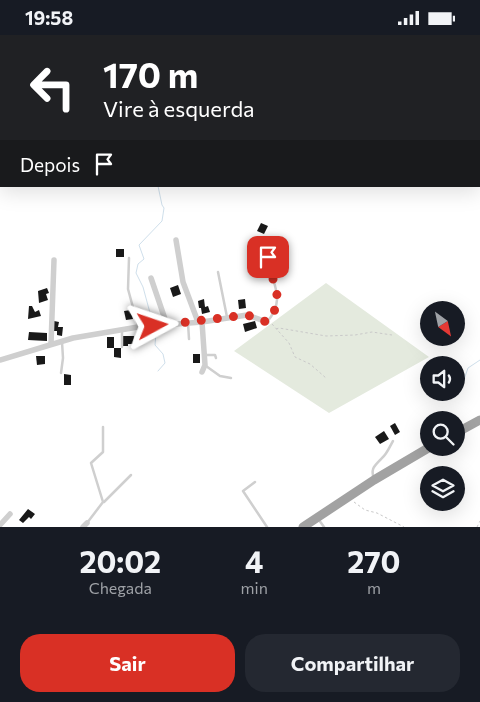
<!DOCTYPE html>
<html lang="pt">
<head>
<meta charset="utf-8">
<style>
	body { margin:0; font-family:Commissioner,sans-serif; background:#242831; color:#f1f3f6; height:100vh; display:flex; flex-direction:column; font-size:19px; white-space:nowrap }
	* { box-sizing:border-box; margin:0 }
	p { font-size:16px; color:#9ea1a6 }
	.icon { flex:none; width:28px; height:28px; fill:none; stroke:currentColor; stroke-width:2; stroke-linecap:round; stroke-linejoin:round }
	.map { position:relative; height:492px; overflow:hidden }
	.details { display:flex; flex-direction:column; background:#171b24; flex:1 }
	.details>* { flex:none }
	.banner { position:absolute; left:0px; top:0px; width:480px; height:152px; box-shadow:0 5px 20px #0002; background:#202124; color:#fff; overflow:hidden }
	.needle { width:32px; rotate:147deg }
	.buttons { position:absolute; left:420px; top:266px; display:grid; gap:10px }
	.buttons a { display:grid; place-items:center; width:45px; height:45px; border-radius:50%; background:#171b24; box-shadow:0 5px 20px #0002; font-size:25px }
	.pin { position:absolute; display:grid; place-items:center; width:42px; height:42px; color:#fff; margin:-21px; border-radius:10px; box-shadow:0 2px 8px #0006 }
	.me { position:absolute; width:55px; margin:-28px; rotate:85deg; stroke-linejoin:round; filter:drop-shadow(0 0 4px #0008) }
	.turn { display:flex; align-items:center; gap:18px; height:105px; padding:0 20px; font-size:22px }
	.turn .icon { width:65px; height:65px; stroke-width:2.5 }
	.turn b { display:block; font-size:35px; line-height:42px }
	.then { display:flex; align-items:center; height:48px; padding:0 20px; background:#0003; gap:10px; font-size:19px }
	.eta { display:flex; justify-content:space-evenly; align-items:center; height:85px; text-align:center }
	.eta b { font-size:30px; font-weight:700; line-height:35px }
	.action { display:flex; gap:10px; margin-top:auto; padding:10px 20px }
	.action a { flex:1; height:58px; border-radius:20px; background:#d93025; color:#fff; font-size:20px; font-weight:700; line-height:58px; text-align:center }
	.action a+a { background:#242831; color:#f1f3f6 }
	.status { display:flex; justify-content:space-between; align-items:center; height:35px; padding:0 25px; background:#171b24; direction:ltr }
	.status svg { height:14px; fill:currentColor }
	.map>svg:first-child { display:block }
	.green { fill:#e4eade }
	.lines { fill:none; stroke-linecap:round; stroke-linejoin:round }
	.stream { stroke:#cfdfeb; stroke-width:1 }
	.building { fill:#191919 }
	.path { stroke:#c9c9c9; stroke-width:1; stroke-dasharray:2.5 2.5; stroke-linecap:butt }
	.service { stroke:#cfcfcf; stroke-width:2.5 }
	.minor { stroke:#cfcfcf; stroke-width:5.5 }
	.trunk { stroke:#a2a2a2; stroke-width:9 }
	.route { stroke:#d93025; stroke-width:9; stroke-dasharray:0 16.2 }
</style>
</head>
<body>
<div class="status"><b>19:58</b><svg viewBox="0 0 49 12"><path d="M0 12V9h3v3zM5 12V6h3v6zM10 12V3h3v9zM15 12V0h3v12zM26 1h20v11H26zM47 4h2v5h-2z"/></svg></div>
<div class="map">
<svg width="480" height="492" viewBox="0 0 480 492">
	<rect width="100%" height="100%" fill="#fff"/>
	<polygon class="green" points="326,248 429,322 329,378 234,316"/>
	<g class="lines">
		<g class="stream">
			<polyline points="100,0 100,1"/>
			<polyline points="56,1 57,0"/>
			<polyline points="153,289 143,252 136,238 138,229 144,224 139,210 162,186 164,173 162,170 158,151"/>
			<polyline points="154,293 156,298 155,310 163,319 165,328 158,336"/>
			<polyline points="460,356 468,333 480,325"/>
		</g>
	</g>
	<g class="building">
		<polygon points="261,188 268,191 264,199 257,196"/>
		<polygon points="263,202 271,204 269,213 261,211"/>
		<rect x="116" y="214" width="8" height="8"/>
		<polygon points="178,250 181,259 173,262 170,253"/>
		<polygon points="47,253 49,258 46,259 48,265 39,268 38,256"/>
		<polygon points="204,264 205,272 208,271 210,277 202,279 201,273 199,273 198,266"/>
		<polygon points="245,264 246,273 239,274 238,265"/>
		<polygon points="29,271 32,271 35,277 39,275 41,281 28,284"/>
		<polygon points="131,275 133,284 126,285 124,276"/>
		<polygon points="54,286 59,287 58,292 63,292 62,301 57,300 57,296 54,296"/>
		<polygon points="255,286 257,293 245,297 243,289"/>
		<polygon points="29,297 47,298 47,306 28,305"/>
		<polygon points="123,301 134,301 133,309 128,309 128,311 123,311"/>
		<rect x="107" y="302" width="7" height="11"/>
		<polygon points="114,313 121,313 121,323 114,322"/>
		<rect x="193" y="319" width="7" height="9"/>
		<polygon points="36,321 45,321 45,329 37,330"/>
		<polygon points="64,339 71,340 71,350 64,350"/>
		<polygon points="395,388 400,397 395,400 390,391"/>
		<polygon points="384,396 389,404 380,409 375,402"/>
		<polygon points="28,474 35,479 31,484 29,482 23,488 19,485"/>
	</g>
	<g class="lines">
		<g class="path">
			<polyline points="272,289 289,308 295,322 310,329 326,343"/>
			<polyline points="276,294 279,293 326,301 355,300 372,297 392,300"/>
			<polyline points="354,467 365,475 377,478 404,492"/>
			<polyline points="477,492 480,486"/>
		</g>
		<g class="service">
			<polyline points="129,223 128,254 138,291"/>
			<polyline points="218,237 227,282"/>
			<path d="M267,287C288,262 270,248 268,221"/>
			<polyline points="188,288 189,304"/>
			<polyline points="122,312 122,296"/>
			<polyline points="205,320 215,320 216,323"/>
			<polyline points="206,331 220,341 231,343"/>
			<polyline points="61,338 63,323 62,307"/>
			<path d="M374,444C370,433 375,431 382,423C387,419 390,411 393,406"/>
			<polyline points="255,447 243,456 267,492"/>
			<polyline points="104,467 131,440"/>
			<polyline points="319,485 324,492"/>
			<polyline points="87,488 103,467 91,428 103,417 103,392"/>
		</g>
		<g class="minor">
			<polyline points="185,0 188,1"/>
			<polyline points="153,1 155,0"/>
			<polyline points="216,1 219,0"/>
			<polyline points="0,51 1,50"/>
			<polyline points="0,127 1,126"/>
			<polyline points="176,205 183,247 198,287"/>
			<polyline points="151,243 167,290"/>
			<polyline points="51,309 54,225"/>
			<polyline points="0,325 73,303 138,292 202,287 247,280 267,287"/>
			<polyline points="202,337 205,330 202,287"/>
			<polyline points="0,490 10,479"/>
			<polyline points="83,492 87,488"/>
		</g>
		<g class="trunk">
			<polyline points="456,398 480,385"/>
			<polyline points="303,492 374,445 430,412"/>
		</g>
	</g>
	<g class="lines">
		<path class="route" d="M153,291L247,280L267,287C288,262 270,248 268,222"/>
	</g>
</svg>
<div class="buttons">
<a><svg class="needle" viewBox="-14 -14 28 28"><path d="M0-13l5 13h-10z" fill="#e53935"/><path d="M0 13l5-13h-10z" fill="#9ea1a6"/></svg></a>
<a><svg class="icon" aria-label="sound" viewBox="0 0 24 24"><path d="M4 9h4l5-4v14l-5-4H4zM17 9q2 3 0 6"/></svg></a>
<a><svg class="icon" aria-label="search" viewBox="0 0 24 24"><circle cx="10" cy="10" r="6"/><path d="M15 15l6 6"/></svg></a>
<a><svg class="icon" aria-label="layers" viewBox="0 0 24 24"><path d="M12 4l9 5-9 5-9-5zM3 14l9 5 9-5"/></svg></a>
</div>
<div class="pin" style="left:268px;top:222px;background:#d93025"><svg class="icon" aria-label="arrive" viewBox="0 0 24 24"><path d="M6 21V4h12l-3 4 3 4H6"/></svg></div>
<svg class="me" style="left:153px;top:291px" viewBox="-20 -20 40 40"><path d="M0-17L14 15 0 8-14 15z" fill="#d93025" stroke="#fff" stroke-width="4"/></svg>
<div class="banner">
<div class="turn"><svg class="icon" aria-label="left" viewBox="0 0 24 24"><path d="M17 20v-9H6M10 6l-5 5 5 5"/></svg><div><b>170 m</b>Vire à esquerda</div></div>
<div class="then">Depois<svg class="icon" aria-label="arrive" viewBox="0 0 24 24"><path d="M6 21V4h12l-3 4 3 4H6"/></svg></div>
</div>
</div>
<section class="details">
<div class="eta">
<div><b>20:02</b><p>Chegada</p></div>
<div><b>4</b><p>min</p></div>
<div><b>270</b><p>m</p></div>
</div>
<div class="action"><a>Sair</a><a>Compartilhar</a></div>
</section>
</body>
</html>
